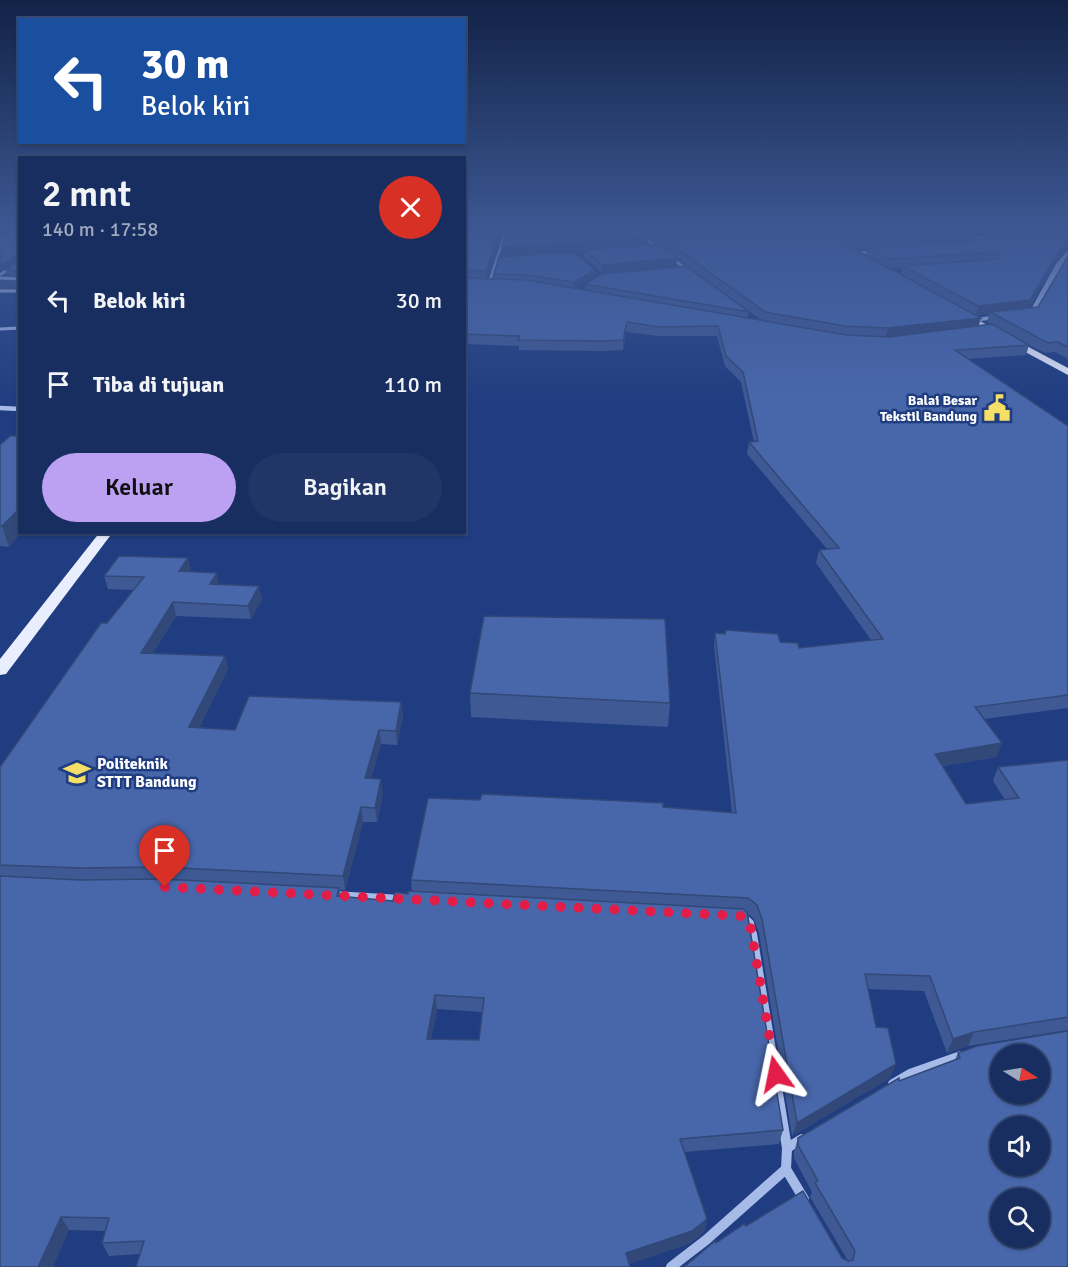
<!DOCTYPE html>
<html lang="id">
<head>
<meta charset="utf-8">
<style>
	body { margin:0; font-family:Signika,sans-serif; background:#213667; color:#f1f3f6; height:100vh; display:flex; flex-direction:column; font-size:22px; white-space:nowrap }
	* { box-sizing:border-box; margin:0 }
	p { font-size:20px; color:#9fa8bd }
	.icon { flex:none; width:33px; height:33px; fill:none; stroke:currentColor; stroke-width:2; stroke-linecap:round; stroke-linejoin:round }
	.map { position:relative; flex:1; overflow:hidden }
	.drawer { position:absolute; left:18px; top:156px; width:448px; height:378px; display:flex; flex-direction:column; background:#182e61; border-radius:0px; box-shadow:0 2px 4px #0004,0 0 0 2px #364a76 }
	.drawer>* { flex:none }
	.hud { position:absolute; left:18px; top:18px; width:448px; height:126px; border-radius:0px; box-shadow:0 2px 4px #0004,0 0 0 2px #364a76; background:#1a4fa0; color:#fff; overflow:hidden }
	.needle { width:39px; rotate:101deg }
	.fabs { position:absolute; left:990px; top:1044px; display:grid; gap:12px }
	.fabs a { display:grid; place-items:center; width:60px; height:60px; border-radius:50%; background:#182e61; box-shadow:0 2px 4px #0004,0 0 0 2px #364a76; font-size:30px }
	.pin { position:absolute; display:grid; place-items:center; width:51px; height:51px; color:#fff; margin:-62px -26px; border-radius:50% 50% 50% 0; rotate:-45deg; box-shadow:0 0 6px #0007 }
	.pin .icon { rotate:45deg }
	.me { position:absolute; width:66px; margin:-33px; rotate:348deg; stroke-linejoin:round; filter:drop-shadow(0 0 4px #0008) }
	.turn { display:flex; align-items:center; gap:21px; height:126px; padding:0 24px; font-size:27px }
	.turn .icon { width:78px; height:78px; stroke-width:2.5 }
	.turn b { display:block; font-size:42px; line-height:51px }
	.round { display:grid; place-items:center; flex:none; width:63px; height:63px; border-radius:32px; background:#213667 }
	.headline { display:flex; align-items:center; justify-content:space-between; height:102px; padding:0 24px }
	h1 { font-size:36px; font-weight:600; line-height:45px }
	.action { display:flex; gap:12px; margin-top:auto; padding:12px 24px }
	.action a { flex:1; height:69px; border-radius:36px; background:#bca0f2; color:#111; font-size:24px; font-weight:600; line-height:69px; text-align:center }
	.action a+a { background:#213667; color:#f1f3f6 }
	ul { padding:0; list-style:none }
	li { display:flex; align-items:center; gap:18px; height:84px; padding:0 24px }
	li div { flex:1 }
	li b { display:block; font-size:22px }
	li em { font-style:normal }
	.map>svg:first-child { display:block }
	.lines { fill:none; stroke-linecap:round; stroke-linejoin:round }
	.river { fill:#374e80; fill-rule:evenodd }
	.minor-far3 { stroke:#a6bbe8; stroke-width:3 }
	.minor-far2 { stroke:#a6bbe8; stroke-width:4.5 }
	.minor-far1 { stroke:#a6bbe8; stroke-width:8 }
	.minor { stroke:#a6bbe8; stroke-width:10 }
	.tertiary { fill:#a6bbe8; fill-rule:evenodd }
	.primary { fill:#e8eefe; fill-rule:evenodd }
	.wall { fill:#3e5993; fill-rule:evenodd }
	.shaded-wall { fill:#324878 }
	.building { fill:#4867ab; stroke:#324878; stroke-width:1.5; fill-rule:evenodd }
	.route { stroke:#e11d48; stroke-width:10; stroke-dasharray:0 18 }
	.labels { text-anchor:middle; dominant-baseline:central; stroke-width:5; stroke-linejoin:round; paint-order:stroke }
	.far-poi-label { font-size:14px; font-weight:bold; fill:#fff; stroke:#203d81; text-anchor:end }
	.poi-label { font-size:16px; font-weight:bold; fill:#fff; stroke:#203d81; text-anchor:start }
</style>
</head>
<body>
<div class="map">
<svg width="1068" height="1267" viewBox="0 0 1068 1267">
	<rect width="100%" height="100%" fill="#203d81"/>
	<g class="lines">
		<polygon class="river" points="0,276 20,277 20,293 0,292"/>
		<g class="minor-far3">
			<polyline points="631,228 660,249"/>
			<polyline points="966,228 990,244"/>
			<polyline points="813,232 836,231"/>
			<polyline points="852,253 875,252"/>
			<polyline points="670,257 689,271"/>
			<polyline points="1,274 20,262"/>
			<polyline points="0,278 20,279"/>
			<polyline points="489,283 507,228"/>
			<polyline points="0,291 20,291"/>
			<polyline points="0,329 20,328"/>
		</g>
		<polyline class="minor-far2" points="0,408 20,409"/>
		<g class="minor-far1">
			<polyline points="333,895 401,899"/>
			<polyline points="743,917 750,923 752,935"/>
		</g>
		<g class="minor">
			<polyline points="752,934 787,1148"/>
			<polyline points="893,1084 910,1074 961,1056"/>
			<polyline points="786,1169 787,1148 802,1139"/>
			<polyline points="786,1169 804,1199"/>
			<polyline points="671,1267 706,1240 786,1169"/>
		</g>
		<g class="tertiary">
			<polygon points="1068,250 1068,256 1034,314 1025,316 1025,314 1029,313 1056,264"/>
			<polygon points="1002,315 1005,317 1004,318 973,322 970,320 973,318"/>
		</g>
		<g class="primary">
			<polygon points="963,312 1068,368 1068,375 960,317 959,315"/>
			<polygon points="100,532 113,532 6,674 0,675 0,659"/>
		</g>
	</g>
	<g class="wall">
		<path d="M465,228H504L487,278L494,279V274L595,276L576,288L585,290V284L749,312L748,318L761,320L648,237V245L502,256L508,228H816H815L828,235L829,228H1068V248L1066,249L1054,263L1029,308L1038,307L1068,256V359L1055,352L1045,353L1029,345L1026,355L968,359L1068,426V708L984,719L997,757L943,766L966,804L1005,800L993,781L998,767L1068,760V1030L968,1046L947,1053L924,991L868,989L876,1027L896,1064L890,1078L792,1136L759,933L754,919L748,914L783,1130L779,1144L684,1152L707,1219L704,1232L689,1244L140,1254L109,1256L102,1243L105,1231L69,1230L0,1267V767L107,623L134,590L108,589L104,576L191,571L190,572L219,584L262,599L251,619L176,616L153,653L225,656L228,669L199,728L235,730L401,702L403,716L397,745L381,744L371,779L383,794L377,822H363L345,890H340L341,897L393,901L412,892L411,880L663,807L732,813L714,646L715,633L780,642L799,648L871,640L816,563L819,550L827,549L747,454L749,442H754L741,382L725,366L717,336H659L626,332L623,350L602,351L519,350V346L465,344ZM980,234H981L988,240H979ZM868,248L866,256L854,249ZM902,267L901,275L888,268ZM989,314L987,322L1023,341L978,326L981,318L976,315ZM437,1009L482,1012L479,1040L431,1039Z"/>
		<polygon points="584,250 677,258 676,266 602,273 584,257"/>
		<polygon points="20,261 20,277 7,275 6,270"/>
		<polygon points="0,445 9,547 0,546"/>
		<polygon points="470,693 670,703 668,727 471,717"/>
		<polygon points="958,1053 1068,1267 684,1267 716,1243 746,1226 842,1258 848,1261 810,1197 812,1192 794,1158 794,1152 798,1138 899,1081 955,1060"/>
	</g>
	<g class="shaded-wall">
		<polygon points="0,228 14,228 0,233"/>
		<polygon points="501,228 504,228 486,280 486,271"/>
		<polygon points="648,237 648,245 502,256 502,247"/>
		<polygon points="1068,241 1066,249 1054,263 1028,310 990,312 989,314 976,315 978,306 1057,254"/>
		<polygon points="19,254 20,259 0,270 0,265"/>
		<polygon points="677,258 676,266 602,273 603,265"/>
		<polygon points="595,270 595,276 574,289 574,282"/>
		<polygon points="981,318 978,328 886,337 888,328"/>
		<polygon points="627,322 626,332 623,350 623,340"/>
		<polygon points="20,508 20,532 22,532 9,547 2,526"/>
		<polygon points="188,558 191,571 183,584 179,571"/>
		<polygon points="217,573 219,586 210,584"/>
		<polygon points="259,586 262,599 251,619 248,606"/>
		<polygon points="173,602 176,616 145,666 141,653"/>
		<polygon points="225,656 228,669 193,741 189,727"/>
		<polygon points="401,702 403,716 397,745 396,731"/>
		<polygon points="379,730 381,744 367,793 365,778"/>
		<polygon points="1002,743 997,757 931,768 935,754"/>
		<polygon points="381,779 383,794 377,822 375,808"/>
		<polygon points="361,807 363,822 345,890 343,876"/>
		<polygon points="435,995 437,1009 428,1053 427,1039"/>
		<polygon points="974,1032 968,1046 947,1053 953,1039"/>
		<polygon points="896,1064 890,1078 792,1136 797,1123"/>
		<polygon points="61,1217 69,1230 53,1267 38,1267"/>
		<polygon points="707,1219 704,1232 689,1244 624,1266 626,1253"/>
	</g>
	<g class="building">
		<polygon points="465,228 501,228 486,271 465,270"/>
		<polygon points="508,228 637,228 648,237 502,247"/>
		<polygon points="648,228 815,228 981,318 888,328 845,326 765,312"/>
		<polygon points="831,228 973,228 981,234 855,241"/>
		<polygon points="985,228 1068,228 1068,241 1057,254 1030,300 978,306 903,266 997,259 1000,256 998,252 890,259 868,247 994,239 993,234"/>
		<polygon points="20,229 20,254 0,265 0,236"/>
		<polygon points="657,244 677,258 603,265 584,250"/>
		<polygon points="574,252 595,270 574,282 527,275 494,274 499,257"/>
		<polygon points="1068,256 1068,347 1058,342 1048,343 990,312 1038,307"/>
		<polygon points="20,261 20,272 6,270"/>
		<polygon points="686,266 749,312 585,284 602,274"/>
		<polygon points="465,278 527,280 846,335 889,337 992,324 1029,345 955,350 1068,426 1068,695 975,707 1002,743 935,754 966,804 1019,798 998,767 1068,760 1068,1017 974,1032 953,1039 930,976 865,974 876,1027 888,1028 896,1064 797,1123 762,919 757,905 748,898 411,880 428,798 480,800 482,794 663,803 663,807 736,813 715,633 725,634 726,630 778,634 780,642 798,643 799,648 883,639 819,550 839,548 749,442 758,441 743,372 726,356 718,326 660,327 627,322 623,340 602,341 518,340 520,336 465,334"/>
		<polygon points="10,436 20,436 20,508 2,526 0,526 0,445"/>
		<polygon points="119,556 188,558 179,571 217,573 210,584 259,586 248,606 173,602 141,653 225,656 189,727 235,730 249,696 401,702 396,731 379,730 365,778 381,779 375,808 361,807 343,876 160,867 80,868 0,865 0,767 101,623 107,623 144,577 104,576"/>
		<polygon points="484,616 665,619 670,703 470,693"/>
		<path d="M0,876L80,880L160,879L339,888L337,896L393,901L395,892L408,894V891L743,909L747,912L783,1130L680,1139L707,1219L692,1231L626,1253L630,1267H136L144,1241L102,1243L109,1218L61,1217L38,1267H0ZM435,995L484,998L479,1040L427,1039Z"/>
		<path d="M1068,1031V1267H684L715,1241L716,1243L744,1224L746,1226L803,1191L842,1258L848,1261L853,1260L855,1251L815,1183L818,1181L798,1145V1138L899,1078V1081L960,1058L958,1053L977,1046ZM1000,1054H1040V1094H1000ZM1000,1126H1040V1166H1000ZM1000,1198H1040V1238H1000Z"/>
	</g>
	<linearGradient id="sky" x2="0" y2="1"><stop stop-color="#122247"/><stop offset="0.56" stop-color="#3c5792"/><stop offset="1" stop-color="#3c5792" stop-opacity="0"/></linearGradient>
	<rect width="1068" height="405" fill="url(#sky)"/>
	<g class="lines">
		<polyline class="route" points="165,887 742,916 750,923 751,930 776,1074"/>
	</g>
	<defs>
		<symbol id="civic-bare" viewBox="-9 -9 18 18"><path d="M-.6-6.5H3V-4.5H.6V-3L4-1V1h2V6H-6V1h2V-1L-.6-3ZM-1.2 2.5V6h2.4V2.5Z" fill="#f6df66" stroke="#203d81" stroke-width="2.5" paint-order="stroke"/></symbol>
		<symbol id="university-bare" viewBox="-9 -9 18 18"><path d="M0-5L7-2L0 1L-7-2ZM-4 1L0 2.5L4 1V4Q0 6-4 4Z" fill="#f6df66" stroke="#203d81" stroke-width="2.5" paint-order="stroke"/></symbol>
	</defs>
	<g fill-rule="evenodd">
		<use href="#civic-bare" x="978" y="389" width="38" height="38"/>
		<use href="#university-bare" x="58" y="754" width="38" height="38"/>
	</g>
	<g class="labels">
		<g class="far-poi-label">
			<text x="977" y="400">Balai Besar<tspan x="977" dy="16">Tekstil Bandung</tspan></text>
		</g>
		<g class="poi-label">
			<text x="97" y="764">Politeknik<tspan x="97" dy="18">STTT Bandung</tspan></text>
		</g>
	</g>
</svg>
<div class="fabs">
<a><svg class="needle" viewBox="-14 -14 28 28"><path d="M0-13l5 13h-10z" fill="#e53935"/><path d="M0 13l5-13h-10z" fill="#9fa8bd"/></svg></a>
<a><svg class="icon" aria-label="sound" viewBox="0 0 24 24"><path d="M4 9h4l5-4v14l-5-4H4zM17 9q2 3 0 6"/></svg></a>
<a><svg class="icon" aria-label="search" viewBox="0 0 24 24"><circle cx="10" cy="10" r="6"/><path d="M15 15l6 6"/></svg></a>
</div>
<div class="pin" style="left:165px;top:887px;background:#d93025"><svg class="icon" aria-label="arrive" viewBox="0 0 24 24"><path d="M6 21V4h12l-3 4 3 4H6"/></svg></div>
<svg class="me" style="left:776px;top:1074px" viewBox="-20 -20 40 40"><path d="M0-17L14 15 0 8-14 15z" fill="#e11d48" stroke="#fff" stroke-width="4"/></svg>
<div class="hud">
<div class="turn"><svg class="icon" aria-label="left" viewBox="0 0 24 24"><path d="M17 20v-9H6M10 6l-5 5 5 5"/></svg><div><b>30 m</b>Belok kiri</div></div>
</div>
<section class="drawer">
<div class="headline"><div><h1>2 mnt</h1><p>140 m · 17:58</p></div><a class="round" style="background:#d93025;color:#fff"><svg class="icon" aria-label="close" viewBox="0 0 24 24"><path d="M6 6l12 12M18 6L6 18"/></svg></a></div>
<ul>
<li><svg class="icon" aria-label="left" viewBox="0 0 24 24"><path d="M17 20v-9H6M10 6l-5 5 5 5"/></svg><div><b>Belok kiri</b></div><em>30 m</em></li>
<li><svg class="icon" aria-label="arrive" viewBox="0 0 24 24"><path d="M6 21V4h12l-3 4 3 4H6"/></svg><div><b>Tiba di tujuan</b></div><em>110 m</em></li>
</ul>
<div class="action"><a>Keluar</a><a>Bagikan</a></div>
</section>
</div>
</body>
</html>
